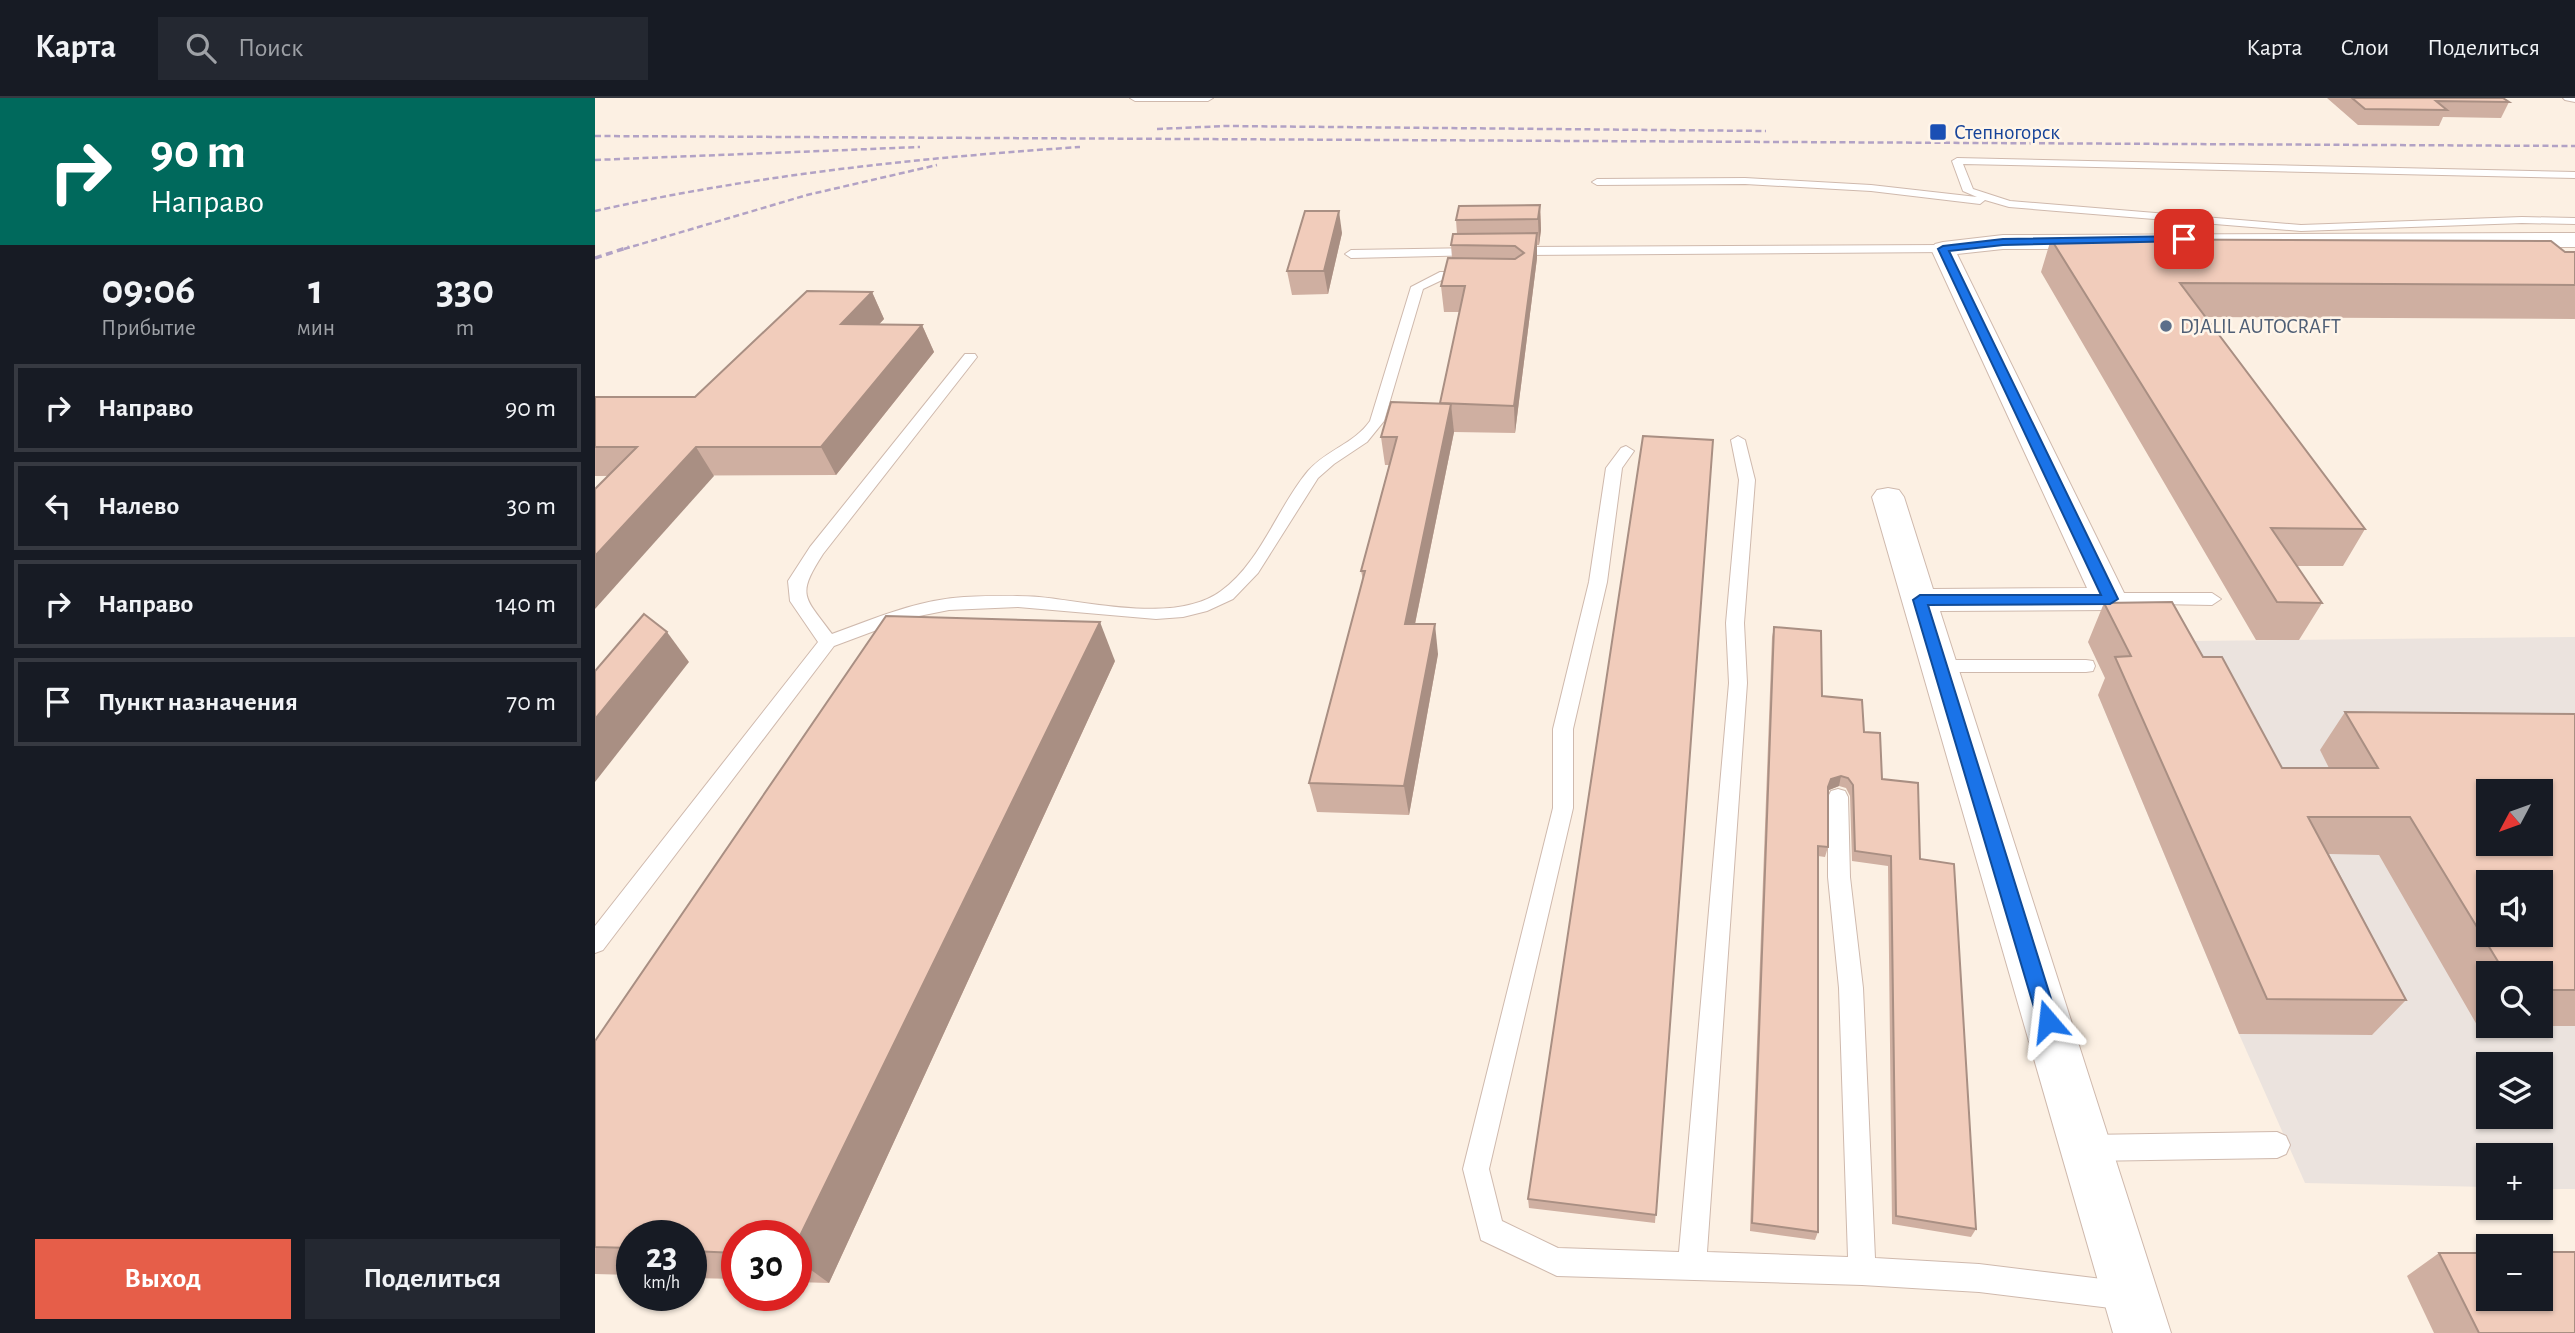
<!DOCTYPE html>
<html lang="ru">
<head>
<meta charset="utf-8">
<style>
	body { margin:0; font-family:"Alegreya Sans",sans-serif; background:#242831; color:#f1f3f6; height:100vh; display:flex; flex-direction:column; font-size:26px; white-space:nowrap }
	* { box-sizing:border-box; margin:0 }
	p { font-size:23px; color:#9ea1a6 }
	.icon { flex:none; width:38px; height:38px; fill:none; stroke:currentColor; stroke-width:2; stroke-linecap:round; stroke-linejoin:round }
	.map { position:relative; flex:1; overflow:hidden }
	.side { display:flex; flex-direction:column; background:#171b24; width:595px }
	.side>* { flex:none }
	.top-card { background:#00695c; color:#fff; overflow:hidden }
	.needle { width:46px; rotate:229deg }
	.buttons { position:absolute; left:1881px; top:681px; display:grid; gap:14px }
	.buttons a { display:grid; place-items:center; width:77px; height:77px; border-radius:0px; background:#171b24; box-shadow:0 2px 5px #0004; font-size:35px }
	.speed { position:absolute; left:21px; top:1122px; display:flex; gap:14px; font-size:35px; font-weight:700; text-align:center }
	.speed>* { display:grid; place-content:center; width:91px; height:91px; border-radius:50%; background:#171b24; box-shadow:0 2px 5px #0004; line-height:1 }
	.speed small { font-size:18px; font-weight:400 }
	.speed .limit { border:10px solid #d22; background:#fff; color:#111 }
	.pin { position:absolute; display:grid; place-items:center; width:60px; height:60px; color:#fff; margin:-30px; border-radius:14px; box-shadow:0 4px 10px #0006 }
	.me { position:absolute; width:77px; margin:-38px; rotate:343deg; stroke-linejoin:round; filter:drop-shadow(0 0 5px #0008) }
	.turn { display:flex; align-items:center; gap:24px; height:147px; padding:0 35px; font-size:32px }
	.turn .icon { width:91px; height:91px; stroke-width:2.5 }
	.turn b { display:block; font-size:49px; line-height:60px }
	.eta { display:flex; justify-content:space-evenly; align-items:center; height:119px; text-align:center }
	.eta b { font-size:42px; font-weight:600; line-height:49px }
	.action { display:flex; gap:14px; margin-top:auto; padding:14px 35px }
	.action a { flex:1; height:80px; border-radius:0px; background:#e65e49; color:#fff; font-size:28px; font-weight:600; line-height:80px; text-align:center }
	.action a+a { background:#242831; color:#f1f3f6 }
	ul { padding:0; list-style:none }
	li { display:flex; align-items:center; gap:21px; height:88px; margin:0 14px 10px; padding:0 21px; border:4px solid #363941; border-radius:0px }
	li div { flex:1 }
	li b { display:block; font-size:26px }
	li em { font-style:normal }
	header { display:flex; align-items:center; gap:42px; box-sizing:border-box; height:98px; padding:0 35px; background:#171b24; border-bottom:2px solid #363941 }
	header strong { font-size:33px }
	nav { display:flex; gap:38px; margin-inline-start:auto; font-size:24px }
	.search { width:490px; height:63px; background:#242831; display:flex; align-items:center; gap:18px; box-sizing:border-box; padding:0 24px; border-radius:0px; color:#9ea1a6; font-size:26px }
	main { display:flex; flex:1; min-height:0 }
	.map>svg:first-child { display:block }
	.industrial { fill:#ebe3de; fill-rule:evenodd }
	.lines { fill:none; stroke-linecap:round; stroke-linejoin:round }
	.lane-casing { stroke:#cfb9ad; stroke-width:2 }
	.street-casing { stroke:#cfb9ad; stroke-width:2 }
	.lane { fill:#fff; fill-rule:evenodd }
	.street { fill:#fff; fill-rule:evenodd }
	.rail-far1 { stroke:#b2a2c5; stroke-width:2.5; stroke-dasharray:6 3.5; stroke-linecap:butt }
	.rail { stroke:#b2a2c5; stroke-width:3.5; stroke-dasharray:7 4.5; stroke-linecap:butt }
	.wall { fill:#cfafa1 }
	.shaded-wall { fill:#a98f83 }
	.building { fill:#f1ccbb; stroke:#a98f83; stroke-width:2; fill-rule:evenodd }
	.route { fill:#1a73e8; stroke:#114b97; stroke-width:2 }
	.transit-dot { fill:#1a4fb4; stroke:#fff5e9; stroke-width:2.5 }
	.service-dot { fill:#5c6f8a; stroke:#fff5e9; stroke-width:2.5 }
	.labels { text-anchor:middle; dominant-baseline:central; stroke-width:5; stroke-linejoin:round; paint-order:stroke }
	.far-transit-label { font-size:21px; fill:#164399; stroke:#fff5e9; text-anchor:start }
	.far-service-label { font-size:21px; fill:#4e5e75; stroke:#fff5e9; text-anchor:start }
</style>
</head>
<body>
<header>
<strong>Карта</strong>
<div class="search"><svg class="icon" aria-label="search" viewBox="0 0 24 24"><circle cx="10" cy="10" r="6"/><path d="M15 15l6 6"/></svg>Поиск</div>
<nav><a>Карта</a><a>Слои</a><a>Поделиться</a></nav>
</header>
<main>
<section class="side">
<div class="top-card">
<div class="turn"><svg class="icon" aria-label="right" viewBox="0 0 24 24"><path d="M7 20v-9h11M14 6l5 5-5 5"/></svg><div><b>90 m</b>Направо</div></div>
</div>
<div class="eta">
<div><b>09:06</b><p>Прибытие</p></div>
<div><b>1</b><p>мин</p></div>
<div><b>330</b><p>m</p></div>
</div>
<ul>
<li><svg class="icon" aria-label="right" viewBox="0 0 24 24"><path d="M7 20v-9h11M14 6l5 5-5 5"/></svg><div><b>Направо</b></div><em>90 m</em></li>
<li><svg class="icon" aria-label="left" viewBox="0 0 24 24"><path d="M17 20v-9H6M10 6l-5 5 5 5"/></svg><div><b>Налево</b></div><em>30 m</em></li>
<li><svg class="icon" aria-label="right" viewBox="0 0 24 24"><path d="M7 20v-9h11M14 6l5 5-5 5"/></svg><div><b>Направо</b></div><em>140 m</em></li>
<li><svg class="icon" aria-label="arrive" viewBox="0 0 24 24"><path d="M6 21V4h12l-3 4 3 4H6"/></svg><div><b>Пункт назначения</b></div><em>70 m</em></li>
</ul>
<div class="action"><a>Выход</a><a>Поделиться</a></div>
</section>
<div class="map">
<svg width="1980" height="1235" viewBox="0 0 1980 1235">
	<rect width="100%" height="100%" fill="#fcf0e3"/>
	<path class="industrial" d="M1980,539V1091H1946V1057H1894L1893,1089L1710,1085L1644,936L1503,597L1518,596L1493,544ZM1894,693H1946V746H1894ZM1894,784H1946V836H1894ZM1894,875H1946V928H1894ZM1894,966H1946V1018H1894Z"/>
	<g class="lines">
		<defs>
			<g id="lane">
				<polygon points="535,0 618,0 613,3 540,3"/>
				<polygon points="1968,0 1980,0 1980,4 1970,2"/>
				<polygon points="1362,60 1980,74 1980,80 1368,66 1378,91 1415,103 1706,127 1927,119 1980,120 1980,126 1927,125 1706,133 1414,109 1390,102 1385,106 1276,93 1150,86 1002,87 997,84 1002,81 1150,80 1276,87 1382,99 1368,93 1357,63"/>
				<polygon points="1348,147 1352,148 1352,154 915,157 909,153 915,149"/>
				<polygon points="882,150 886,151 886,157 756,160 750,156 756,152"/>
				<path d="M845,174H874L880,178L874,182H847L828,191L789,323L772,344L739,366L723,380L663,475L638,501L612,513L588,519L561,521L423,509L354,512L314,520L239,548L8,852L0,855V828L223,544L195,503L193,483L215,449L370,256H380L382,259L228,456C201,498 209,498 237,536C281,520 322,502 369,499C394,498 419,497 444,499C496,504 581,526 626,493C666,464 682,410 713,373C731,352 759,346 775,323L816,189Z"/>
				<polygon points="1143,338 1150,342 1160,382 1149,525 1152,585 1112,1154 1253,1159 1244,890 1233,779 1233,699 1236,693 1243,691 1250,693 1253,699 1255,779 1268,890 1280,1160 1384,1166 1532,1184 1542,1188 1546,1198 1542,1208 1532,1212 1384,1194 1267,1187 962,1178 886,1142 868,1071 958,710 958,631 994,484 1011,370 1026,350 1031,348 1039,353 1027,370 1012,484 978,631 978,710 894,1071 907,1123 963,1150 1084,1154 1134,585 1131,525 1144,382 1136,342"/>
				<polygon points="1515,495 1617,495 1626,501 1617,507 1509,505 1506,501 1509,497"/>
				<polygon points="1344,562 1491,562 1498,563 1500,568 1498,573 1491,574 1344,574 1337,573 1335,568 1337,563"/>
				<polygon points="1682,1034 1691,1038 1695,1047 1691,1056 1682,1060 1492,1063 1483,1059 1479,1050 1483,1041 1492,1037"/>
			</g>
			<polygon id="street" points="1980,135 1980,149 1408,151 1362,156 1532,501 1527,509 1515,512 1345,513 1576,1235 1518,1235 1277,399 1282,392 1293,390 1304,392 1309,399 1338,491 1492,490 1336,151 1340,146 1348,144 1408,137"/>
		</defs>
		<use href="#lane" class="lane-casing"/>
		<use href="#street" class="street-casing"/>
		<use href="#lane" class="lane"/>
		<use href="#street" class="street"/>
		<g class="rail-far1">
			<polyline points="562,31 631,28 1171,33"/>
			<polyline points="0,38 1980,48"/>
			<polyline points="0,62 325,49"/>
			<path d="M0,113C160,77 321,60 485,49"/>
			<polyline points="29,151 212,97 342,67"/>
		</g>
		<polyline class="rail" points="0,160 34,149"/>
	</g>
	<g class="wall">
		<polygon points="1732,0 1908,0 1914,4 1906,20 1848,19 1844,28 1763,27"/>
		<polygon points="945,107 946,132 944,147 942,147 942,160 920,335 859,334 820,526 843,556 814,717 722,714 714,685 768,482 766,473 794,367 790,367 786,339 845,305 865,214 849,214 846,188 857,160 856,147 862,136 861,122"/>
		<polygon points="747,135 733,196 697,197 692,173"/>
		<polygon points="1456,141 1980,154 1980,221 1611,219 1770,431 1748,468 1702,468 1727,505 1704,542 1661,542 1446,174"/>
		<polygon points="277,194 289,221 283,227 327,227 339,254 241,377 0,378 0,299 100,299"/>
		<polygon points="1118,342 1060,1125 934,1110 933,1101"/>
		<polygon points="1509,505 1608,559 1687,670 1734,670 1725,652 1750,614 1980,616 1980,928 1923,928 1946,928 1946,875 1894,875 1894,927 1882,927 1784,757 1734,756 1811,902 1777,937 1644,936 1503,597 1510,580 1493,544"/>
		<polygon points="1179,529 1227,598 1269,634 1287,681 1325,761 1381,1131 1376,1139 1297,1126 1293,768 1257,763 1255,698 1251,690 1244,688 1234,692 1233,694 1233,749 1230,759 1223,758 1223,1134 1220,1142 1155,1133 1177,539"/>
		<polygon points="520,563 234,1185 201,1184 201,1138 142,1138 142,1181 96,1180 96,1138 37,1138 37,1177 0,1176 0,943"/>
		<polygon points="1844,1155 1980,1235 1839,1235 1812,1178"/>
	</g>
	<g class="shaded-wall">
		<polygon points="945,107 946,132 944,147 943,121"/>
		<polygon points="744,113 747,135 733,196 729,173"/>
		<polygon points="942,135 942,160 920,335 919,308"/>
		<polygon points="277,194 289,221 259,253 246,226"/>
		<polygon points="327,227 339,254 241,377 226,349"/>
		<polygon points="856,306 859,334 814,555 810,526"/>
		<polygon points="101,349 119,378 0,511 0,458"/>
		<polygon points="505,524 520,563 234,1185 201,1161 201,1146"/>
		<polygon points="840,526 843,556 814,717 809,688"/>
		<polygon points="72,534 94,564 0,684 0,621"/>
		<polygon points="1246,678 1244,688 1234,692 1230,699 1233,689 1236,681"/>
	</g>
	<g class="building">
		<polygon points="1757,0 1908,0 1914,4 1841,3 1852,12 1770,11"/>
		<polygon points="945,107 943,121 861,122 864,108"/>
		<polygon points="710,113 744,113 729,173 692,173"/>
		<polygon points="942,135 919,308 845,305 870,188 846,188 853,160 920,161 929,155 920,148 856,147 858,136"/>
		<polygon points="1456,141 1956,143 1970,154 1980,154 1980,187 1585,185 1770,431 1676,430 1727,505 1682,504"/>
		<polygon points="212,193 277,194 246,226 327,227 226,349 101,349 0,458 0,391 42,349 0,349 0,299 100,299"/>
		<polygon points="796,304 856,306 810,526 840,526 809,688 714,685 770,473 766,473 802,339 786,339"/>
		<polygon points="1048,338 1118,342 1061,1117 933,1101"/>
		<path d="M1577,504L1608,559H1627L1687,670H1783L1750,614L1980,616V892H1946V875H1910L1815,719H1713L1811,902L1672,901L1520,559L1536,558L1509,505ZM1894,693H1946V746H1894ZM1894,784H1946V836H1894Z"/>
		<polygon points="49,516 72,534 0,621 0,573"/>
		<polygon points="291,518 505,524 201,1146 201,1138 142,1138 142,1155 96,1153 96,1138 37,1138 37,1150 0,1149 0,943"/>
		<polygon points="1179,529 1226,533 1227,598 1267,602 1269,634 1285,635 1287,681 1323,685 1325,761 1359,766 1381,1131 1301,1118 1296,758 1260,753 1258,687 1253,680 1246,678 1236,681 1233,689 1233,749 1223,748 1223,1134 1157,1125"/>
		<polygon points="1946,1154 1980,1154 1980,1235 1884,1235 1844,1155 1894,1155 1894,1200 1946,1200"/>
	</g>
	<polygon class="route" points="1589,138 1592,139 1592,143 1408,147 1354,153 1523,501 1515,506 1333,507 1463,923 1460,930 1453,932 1446,930 1443,923 1318,502 1325,497 1506,497 1343,151 1348,148 1408,141"/>
	<rect class="transit-dot" x="1334" y="25" width="18" height="18" rx="3.5"/>
	<circle class="service-dot" cx="1571" cy="228" r="7"/>
	<g class="labels">
		<g class="far-transit-label">
			<text x="1359" y="34">Степногорск</text>
		</g>
		<g class="far-service-label">
			<text x="1585" y="228">DJALIL AUTOCRAFT</text>
		</g>
	</g>
</svg>
<div class="buttons">
<a><svg class="needle" viewBox="-14 -14 28 28"><path d="M0-13l5 13h-10z" fill="#e53935"/><path d="M0 13l5-13h-10z" fill="#9ea1a6"/></svg></a>
<a><svg class="icon" aria-label="sound" viewBox="0 0 24 24"><path d="M4 9h4l5-4v14l-5-4H4zM17 9q2 3 0 6"/></svg></a>
<a><svg class="icon" aria-label="search" viewBox="0 0 24 24"><circle cx="10" cy="10" r="6"/><path d="M15 15l6 6"/></svg></a>
<a><svg class="icon" aria-label="layers" viewBox="0 0 24 24"><path d="M12 4l9 5-9 5-9-5zM3 14l9 5 9-5"/></svg></a>
<a>+</a>
<a>−</a>
</div>
<div class="speed"><div>23<small>km/h</small></div><div class="limit">30</div></div>
<div class="pin" style="left:1589px;top:141px;background:#d93025"><svg class="icon" aria-label="arrive" viewBox="0 0 24 24"><path d="M6 21V4h12l-3 4 3 4H6"/></svg></div>
<svg class="me" style="left:1453px;top:923px" viewBox="-20 -20 40 40"><path d="M0-17L14 15 0 8-14 15z" fill="#1a73e8" stroke="#fff" stroke-width="4"/></svg>
</div>
</main>
</body>
</html>
